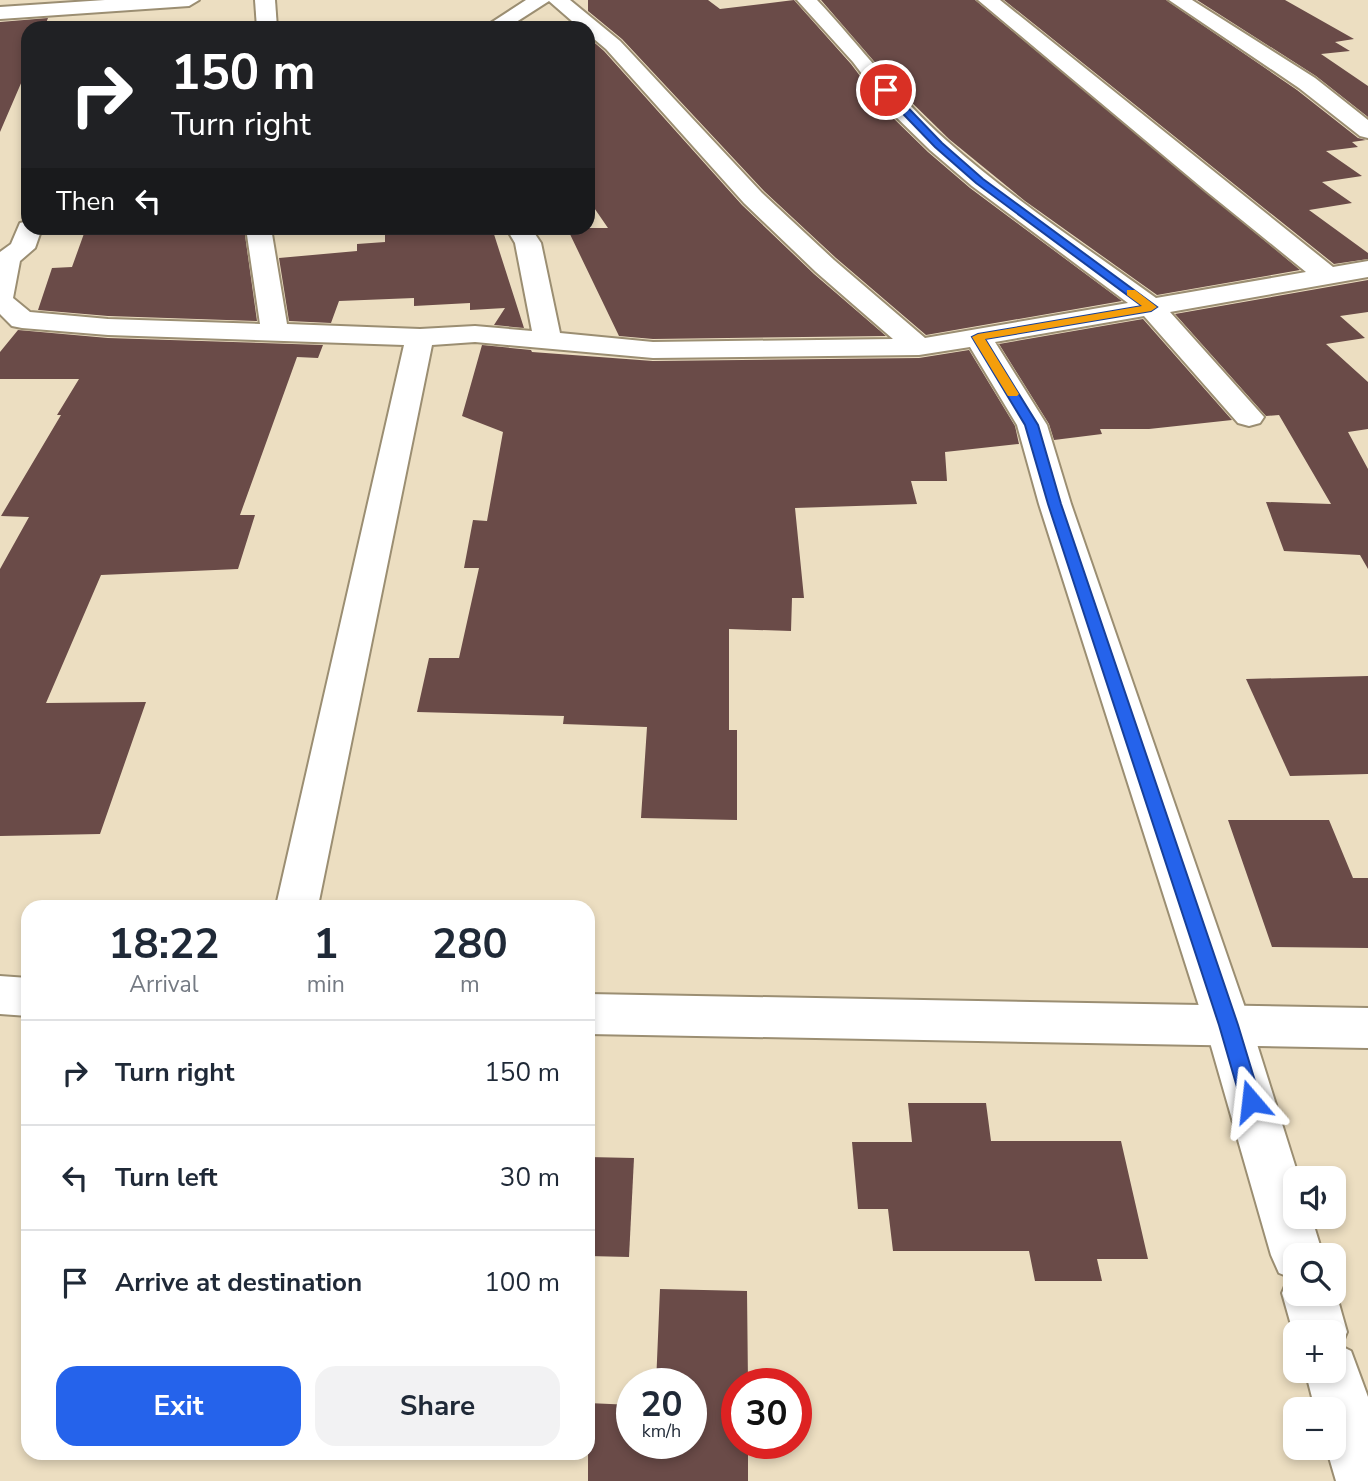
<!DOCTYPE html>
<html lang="en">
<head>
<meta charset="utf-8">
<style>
	body { margin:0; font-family:"Nunito Sans",sans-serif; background:#f2f2f3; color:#1f2937; height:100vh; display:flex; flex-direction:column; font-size:26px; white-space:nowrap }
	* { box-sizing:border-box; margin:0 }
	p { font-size:23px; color:#747a83 }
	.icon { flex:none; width:38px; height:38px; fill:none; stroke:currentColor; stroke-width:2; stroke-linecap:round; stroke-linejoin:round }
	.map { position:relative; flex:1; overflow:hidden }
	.details { position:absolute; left:21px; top:900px; width:574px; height:560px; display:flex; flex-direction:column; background:#fff; border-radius:21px; box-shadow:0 4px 10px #0003 }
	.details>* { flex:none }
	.guide { position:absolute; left:21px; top:21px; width:574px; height:214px; border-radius:21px; box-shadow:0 4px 10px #0003; background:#202124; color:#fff; overflow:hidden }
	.fabs { position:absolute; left:1283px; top:1166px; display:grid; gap:14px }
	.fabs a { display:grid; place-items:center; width:63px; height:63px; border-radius:14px; background:#fff; box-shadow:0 4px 10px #0003; font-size:35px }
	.speed { position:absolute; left:616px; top:1368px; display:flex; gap:14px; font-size:35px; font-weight:700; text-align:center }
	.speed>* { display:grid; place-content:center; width:91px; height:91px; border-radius:50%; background:#fff; box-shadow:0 4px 10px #0003; line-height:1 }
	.speed small { font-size:18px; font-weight:400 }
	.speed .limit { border:10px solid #d22; background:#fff; color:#111 }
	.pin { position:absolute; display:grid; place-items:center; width:60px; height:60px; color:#fff; margin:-30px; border:4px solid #fff; border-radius:50%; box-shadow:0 2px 7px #0007 }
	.me { position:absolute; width:77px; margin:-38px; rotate:343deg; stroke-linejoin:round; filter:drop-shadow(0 0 5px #0008) }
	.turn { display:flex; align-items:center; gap:24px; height:147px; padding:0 35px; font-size:32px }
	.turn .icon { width:91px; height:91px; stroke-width:2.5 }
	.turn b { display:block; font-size:49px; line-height:60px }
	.then { display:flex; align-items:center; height:66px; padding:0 35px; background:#0003; gap:14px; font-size:26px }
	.eta { display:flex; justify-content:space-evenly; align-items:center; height:119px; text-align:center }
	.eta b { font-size:42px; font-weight:700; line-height:49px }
	.action { display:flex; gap:14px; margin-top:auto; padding:14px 35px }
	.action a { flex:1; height:80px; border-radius:21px; background:#2563eb; color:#fff; font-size:28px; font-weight:700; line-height:80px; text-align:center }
	.action a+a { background:#f2f2f3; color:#1f2937 }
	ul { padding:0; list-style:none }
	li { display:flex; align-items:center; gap:21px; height:105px; padding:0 35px; border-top:2px solid #e0e1e3 }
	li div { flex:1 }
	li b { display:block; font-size:26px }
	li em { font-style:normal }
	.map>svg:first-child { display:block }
	.building { fill:#6a4b48 }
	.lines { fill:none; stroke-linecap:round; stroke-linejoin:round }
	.street-casing { stroke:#9b8e72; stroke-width:4 }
	.secondary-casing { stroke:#9b8e72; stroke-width:4 }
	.street { fill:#fff; fill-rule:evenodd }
	.secondary { fill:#fff; fill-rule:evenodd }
	.route { fill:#2563eb; stroke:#184099; stroke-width:2 }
	.slow { fill:#f59e0b }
</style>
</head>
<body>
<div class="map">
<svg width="1368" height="1481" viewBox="0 0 1368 1481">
	<rect width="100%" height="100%" fill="#ecdec1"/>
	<g class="building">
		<polygon points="588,0 708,0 720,9 794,0 851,64 888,113 928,152 970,188 1122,301 926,335 836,258 764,191 622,39 588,11"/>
		<polygon points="821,0 975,0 1300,270 1157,295 1025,201 949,139 898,89"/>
		<polygon points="1004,0 1166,0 1297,90 1358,138 1366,140 1352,142 1358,147 1326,151 1362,176 1322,182 1352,203 1309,210 1368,253 1368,259 1334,264"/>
		<polygon points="1197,0 1285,0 1354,39 1335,42 1350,51 1321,54 1368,86 1368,117 1316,76"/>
		<polygon points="48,18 44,28 28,28 28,67 0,132 0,22"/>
		<polygon points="588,37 604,51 742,205 814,274 886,336 653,339 619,336 567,228 608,228 588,199"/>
		<polygon points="86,228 244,228 257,321 108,316 38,310 52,268 72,267"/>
		<polygon points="435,228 492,228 524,328 494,325 505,308 470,310 470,303 414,306 414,298 339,301 331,323 289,321 279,258 357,251 357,244 385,242 385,232"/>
		<polygon points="1368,280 1368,312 1340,316 1365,338 1326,344 1368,382 1368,429 1348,432 1368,469 1368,569 1360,555 1284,551 1266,502 1331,504 1279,415 1266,416 1175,314"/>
		<polygon points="1143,319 1232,420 1149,429 1100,429 1102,434 1054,440 1049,424 999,344"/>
		<polygon points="18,330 108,338 323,345 318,358 297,357 240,515 255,515 238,569 101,575 46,703 146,702 100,834 0,836 0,569 29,517 1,516 61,415 57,415 79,379 0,379 0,352"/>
		<polygon points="482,345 531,350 532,352 653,361 919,358 969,350 1015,426 1019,444 945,452 947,481 911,481 917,504 795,508 804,598 792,598 791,631 729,629 729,730 737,730 737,820 641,818 647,727 563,724 564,716 417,712 429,658 459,658 479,568 464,568 473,520 487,521 503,432 462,416"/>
		<polygon points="1368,676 1368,774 1290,776 1246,679"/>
		<polygon points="1228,820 1329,820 1353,878 1368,878 1368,948 1272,947"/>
		<polygon points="908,1103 986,1103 991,1141 1121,1141 1148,1259 1097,1259 1102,1281 1035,1281 1029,1251 893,1251 888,1209 858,1209 852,1142 912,1142"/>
		<polygon points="588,1157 634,1158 629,1257 588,1256"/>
		<polygon points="660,1289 747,1291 748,1384 737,1384 737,1444 748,1444 748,1481 588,1481 588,1403 632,1405 632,1444 691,1444 691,1384 656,1384"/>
	</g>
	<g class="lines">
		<defs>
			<g id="street">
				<polygon points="105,0 199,0 189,6 0,19 0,7"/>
				<polygon points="255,0 275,0 277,28 257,28"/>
				<path d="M526,0H570L620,41L762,193L834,260L925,338L1128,303L972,186L930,150L890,111L853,62L797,0H817C861,47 899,99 947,141C1012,199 1086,247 1156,298L1306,272L1206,191L978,0H1000L1333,267L1368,261V277L1170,312L1264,417L1260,423L1249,426L1238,423L1144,316L995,342L1047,425L1071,504L1251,1025L1299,1178H1295V1216H1311L1323,1255H1295V1293H1334V1288L1336,1293L1347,1332L1341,1346L1351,1351L1368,1397V1481H1336L1326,1447H1334V1409H1315L1305,1370H1334V1332H1295V1337L1293,1332L1282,1293L1289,1277L1279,1273L1271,1255L1205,1025L1039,504L1017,425L970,347L919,355L653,358L475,342L432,345L318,906H276L404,345L108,335L22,328L12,326L0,314V252L11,244L20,223L28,221V228H42L35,248L20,261L13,298L30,312L108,319L260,324L246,228H271L287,324L420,329L475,326L532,331L515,243L506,228H531L541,243L560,333L653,342L893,339L816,272L744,203L606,49L588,34V28H580L549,1L507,28H483Z"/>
				<polygon points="1169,0 1192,0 1315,78 1368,120 1368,138 1360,136 1299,88"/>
			</g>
			<g id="secondary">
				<polygon points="0,976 28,978 28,1016 0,1014"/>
				<polygon points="588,994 1368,1008 1368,1048 588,1034"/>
			</g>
		</defs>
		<use href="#street" class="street-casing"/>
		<use href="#secondary" class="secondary-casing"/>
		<use href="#street" class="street"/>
		<use href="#secondary" class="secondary"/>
	</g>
	<polygon class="route" points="882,88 889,88 942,143 983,179 1157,307 1151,311 985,339 1038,425 1061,504 1238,1025 1261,1101 1258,1108 1251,1110 1244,1108 1241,1101 1219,1025 1048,504 1025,425 972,337 978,334 1142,306 976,183 935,147 882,92"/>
	<polygon class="slow" points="1127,290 1135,290 1157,307 1151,311 985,339 1019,394 1017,396 1008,396 972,337 978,334 1142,306 1127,295"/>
</svg>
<div class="fabs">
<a><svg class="icon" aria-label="sound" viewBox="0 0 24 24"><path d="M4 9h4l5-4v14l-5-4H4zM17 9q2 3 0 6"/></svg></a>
<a><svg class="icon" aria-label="search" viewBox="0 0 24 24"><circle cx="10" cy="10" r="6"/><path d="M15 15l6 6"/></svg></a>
<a>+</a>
<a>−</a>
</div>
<div class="speed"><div>20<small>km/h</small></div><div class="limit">30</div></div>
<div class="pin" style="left:886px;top:90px;background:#d93025"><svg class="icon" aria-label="arrive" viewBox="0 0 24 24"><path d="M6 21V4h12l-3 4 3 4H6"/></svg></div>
<svg class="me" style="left:1251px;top:1101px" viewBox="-20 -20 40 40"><path d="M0-17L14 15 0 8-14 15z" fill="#2563eb" stroke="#fff" stroke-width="4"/></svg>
<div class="guide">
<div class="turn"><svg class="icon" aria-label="right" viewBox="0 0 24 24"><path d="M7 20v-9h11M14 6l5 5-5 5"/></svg><div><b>150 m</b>Turn right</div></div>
<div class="then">Then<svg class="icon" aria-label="left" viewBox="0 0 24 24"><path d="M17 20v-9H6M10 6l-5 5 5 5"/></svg></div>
</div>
<section class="details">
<div class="eta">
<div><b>18:22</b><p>Arrival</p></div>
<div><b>1</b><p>min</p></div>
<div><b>280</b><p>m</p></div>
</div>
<ul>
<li><svg class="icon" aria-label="right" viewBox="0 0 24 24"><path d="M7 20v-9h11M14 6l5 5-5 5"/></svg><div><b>Turn right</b></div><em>150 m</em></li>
<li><svg class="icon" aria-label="left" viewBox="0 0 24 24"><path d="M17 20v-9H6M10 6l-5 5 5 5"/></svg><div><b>Turn left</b></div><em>30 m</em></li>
<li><svg class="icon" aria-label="arrive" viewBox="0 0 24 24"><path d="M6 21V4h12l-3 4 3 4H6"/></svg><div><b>Arrive at destination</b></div><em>100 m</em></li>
</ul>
<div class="action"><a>Exit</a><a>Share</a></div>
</section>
</div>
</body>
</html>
